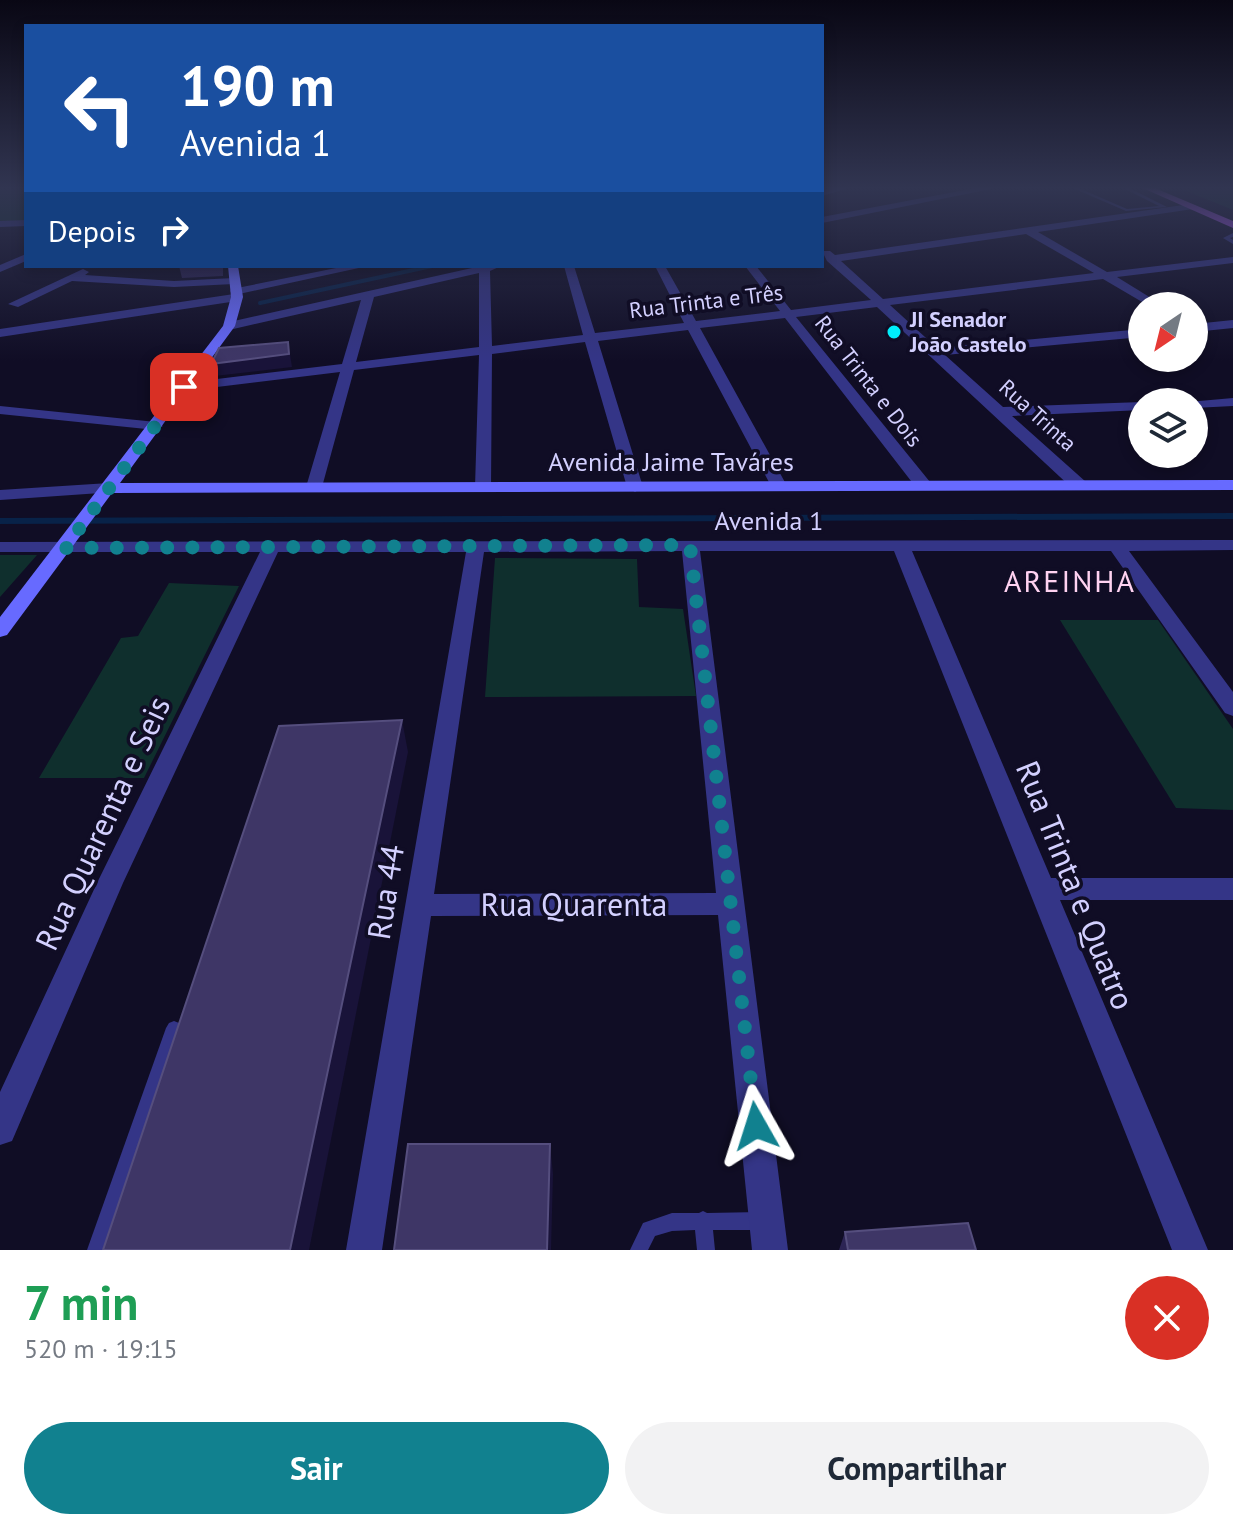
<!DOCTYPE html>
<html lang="pt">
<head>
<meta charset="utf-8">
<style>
	body { margin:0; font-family:"PT Sans",sans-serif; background:#f2f2f3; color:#1f2937; height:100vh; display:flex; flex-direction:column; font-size:30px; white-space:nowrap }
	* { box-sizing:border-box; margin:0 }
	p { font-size:26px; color:#747a83 }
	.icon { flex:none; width:44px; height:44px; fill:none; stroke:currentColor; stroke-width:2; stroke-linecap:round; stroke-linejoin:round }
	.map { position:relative; height:1250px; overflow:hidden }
	.panel { display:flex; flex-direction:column; background:#fff; flex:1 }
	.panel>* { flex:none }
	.guide { position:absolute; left:24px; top:24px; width:800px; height:244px; border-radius:0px; box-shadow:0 4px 12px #0003; background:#1a4fa0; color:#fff; overflow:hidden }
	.needle { width:52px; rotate:215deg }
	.fabs { position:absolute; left:1128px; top:292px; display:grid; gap:16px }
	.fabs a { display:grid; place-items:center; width:80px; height:80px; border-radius:50%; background:#fff; box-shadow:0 4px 12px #0003; font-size:40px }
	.pin { position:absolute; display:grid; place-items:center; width:68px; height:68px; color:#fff; margin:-34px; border-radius:16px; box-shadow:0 4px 12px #0006 }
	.me { position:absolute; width:88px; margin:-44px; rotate:354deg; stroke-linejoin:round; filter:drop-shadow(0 0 6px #0008) }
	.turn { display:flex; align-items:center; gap:28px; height:168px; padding:0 24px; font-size:36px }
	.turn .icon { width:104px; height:104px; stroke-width:2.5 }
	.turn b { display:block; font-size:56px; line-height:68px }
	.then { display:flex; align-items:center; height:76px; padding:0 24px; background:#0003; gap:16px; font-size:30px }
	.round { display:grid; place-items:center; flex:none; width:84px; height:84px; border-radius:42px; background:#f2f2f3 }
	.overview { display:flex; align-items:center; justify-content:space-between; height:136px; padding:0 24px }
	h1 { font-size:48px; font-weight:600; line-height:60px; color:#1e9e55 }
	.cta { display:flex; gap:16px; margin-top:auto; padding:16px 24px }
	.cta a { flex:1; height:92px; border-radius:48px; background:#11818f; color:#fff; font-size:32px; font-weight:600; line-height:92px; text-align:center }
	.cta a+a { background:#f2f2f3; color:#1f2937 }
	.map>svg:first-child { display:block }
	.green { fill:#0f2f2d }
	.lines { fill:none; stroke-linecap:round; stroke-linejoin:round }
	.stream-far1 { stroke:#082248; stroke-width:4 }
	.stream { stroke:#082248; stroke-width:6 }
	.lane { fill:#343587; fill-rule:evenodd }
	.street { fill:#343587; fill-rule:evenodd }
	.secondary { fill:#676aff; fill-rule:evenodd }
	.primary { fill:#b957ff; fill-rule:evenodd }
	.wall { fill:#2c2454 }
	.shaded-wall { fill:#191339 }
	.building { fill:#3e3666; stroke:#554e7e; stroke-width:2 }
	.route { stroke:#11818f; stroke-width:14; stroke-dasharray:0 25.2 }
	.poi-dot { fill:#00edfb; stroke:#100d25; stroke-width:3 }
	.labels { text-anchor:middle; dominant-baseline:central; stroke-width:7; stroke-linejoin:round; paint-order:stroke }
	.far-street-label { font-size:22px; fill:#d3d0ff; stroke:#100d25 }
	.far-poi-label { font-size:22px; font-weight:bold; fill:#d3d0ff; stroke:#100d25; text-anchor:start }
	.street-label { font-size:26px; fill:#d3d0ff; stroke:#100d25 }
	.quarter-label { font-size:30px; letter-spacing:2px; fill:#ffd2f1; stroke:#100d25 }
	.near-street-label { font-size:32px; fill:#d3d0ff; stroke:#100d25 }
</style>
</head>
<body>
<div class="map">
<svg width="1233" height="1250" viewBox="0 0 1233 1250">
	<rect width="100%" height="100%" fill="#100d25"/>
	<g class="green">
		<polygon points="26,186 26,221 0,222 0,187"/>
		<polygon points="1174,186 1233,186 1233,210"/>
		<polygon points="0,555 37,555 0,597"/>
		<polygon points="495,558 637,559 639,607 683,609 696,696 485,697"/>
		<polygon points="169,583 239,586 144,778 39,778 121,638 138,636"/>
		<polygon points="1060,620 1158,620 1233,729 1233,810 1176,808"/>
	</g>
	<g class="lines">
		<polyline class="stream-far1" points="260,303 432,266"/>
		<polyline class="stream" points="0,521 1233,516"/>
		<g class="lane">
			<polygon points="1068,186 1074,186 1127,209 1159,206 1119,186 1125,186 1167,207 1126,211"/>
			<polygon points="1233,233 1233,237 1230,238 1233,240 1233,244 1223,238"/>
			<polygon points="174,1021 179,1023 182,1028 105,1250 87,1250 166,1028 169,1023"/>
			<polygon points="703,1211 707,1213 761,1212 767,1215 770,1221 767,1227 761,1230 713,1230 715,1250 697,1250 695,1230 672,1231 655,1236 648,1250 630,1250 643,1223 672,1213 699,1213"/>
		</g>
		<g class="street">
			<polygon points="839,186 855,186 822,196 822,190"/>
			<polygon points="986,186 1006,186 822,223 822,217"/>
			<path d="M1190,204L1193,209L1038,232L1107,272L1233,257V263L1117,277L1164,306H1149L1103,279L890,305L937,348L1142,329V337L945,355L1003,407L1142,402H1143L1142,410L1012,416L1086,482L1088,486L1086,490H1074L877,307L796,317L930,482L932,486L930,490H918L785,318L700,328L787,486L779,491L771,486L688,330L598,341L643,487L635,492L627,487L585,342L492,354L491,487L483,492L475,487L479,355L354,370L322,487L314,492L306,487L340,372L184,391L177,387L184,383L342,364L361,300L229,330L225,329V323L481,266H501L490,271L492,346L583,335L564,266H574L595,333L684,323L655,266H665L696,321L780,311L745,266H756L791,310L871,300L827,261L822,251H830L835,255ZM1026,234L1094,273L883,299L841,261ZM479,273V347L356,362L374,297Z"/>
			<polygon points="26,220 26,226 0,227 0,221"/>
			<polygon points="26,254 26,261 0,272 0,265"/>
			<polygon points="346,266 368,266 239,294 243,297 237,301 0,337 0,329 234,294 230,291 232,289"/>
			<polygon points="83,269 89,272 85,275 174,281 234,278 240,281 234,284 174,287 72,281 18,307 8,304"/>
			<polygon points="1233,320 1233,328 1194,332 1194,324"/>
			<polygon points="1233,398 1233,406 1194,408 1194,402 1188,402"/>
			<polygon points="0,406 156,422 163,426 156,430 0,414"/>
			<polygon points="109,483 115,484 117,488 115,492 0,500 0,490"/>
			<path d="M1233,540V550L1129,551L1233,692V716L1225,713L1111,551H912L1051,878H1233V900H1060L1208,1250H1172L894,551H700L788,1250H752L718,915L431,916L382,1250H346L466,552H278L123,883L12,1141L0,1145V1092L97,883L260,552H0V542ZM682,551L716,893L434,894L484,552Z"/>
		</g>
		<polygon class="secondary" points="228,266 238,266 243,297 235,326 120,483 1233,480 1233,490 112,493 7,635 0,637 0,617 223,326 231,297"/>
		<polygon class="primary" points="1138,186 1150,186 1233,221 1233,228"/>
	</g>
	<g class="wall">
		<polygon points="179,266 223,266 223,276 182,278"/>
		<polygon points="845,1232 976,1250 839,1250"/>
	</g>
	<g class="shaded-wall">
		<polygon points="288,342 292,367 215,376 211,364"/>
		<polygon points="402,720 408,752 309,1250 290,1250"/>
		<polygon points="550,1144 553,1174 551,1250 547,1250"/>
	</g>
	<g class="building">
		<polygon points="288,342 289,354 211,364 219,348"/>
		<polygon points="402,720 290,1250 103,1250 279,726"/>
		<polygon points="408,1144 550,1144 547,1250 394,1250"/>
		<polygon points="968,1223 976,1250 848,1250 845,1232"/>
	</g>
	<linearGradient id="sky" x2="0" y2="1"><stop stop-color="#090714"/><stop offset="0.52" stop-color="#313551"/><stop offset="1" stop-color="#313551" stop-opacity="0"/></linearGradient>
	<rect width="1233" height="361" fill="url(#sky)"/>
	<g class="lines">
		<polyline class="route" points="184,387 65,548 690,545 756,1126"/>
	</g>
	<circle class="poi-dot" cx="894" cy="332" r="8"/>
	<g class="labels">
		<g class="far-street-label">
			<text transform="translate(706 301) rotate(-7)">Rua Trinta e Três</text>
			<text transform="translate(869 381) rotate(52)">Rua Trinta e Dois</text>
			<text transform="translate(1038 415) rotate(42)">Rua Trinta</text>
		</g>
		<g class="far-poi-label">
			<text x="910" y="319">JI Senador<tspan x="910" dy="25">João Castelo</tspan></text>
		</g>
		<g class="street-label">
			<text x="671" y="461">Avenida Jaime Taváres</text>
			<text x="769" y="520">Avenida 1</text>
		</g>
		<g class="quarter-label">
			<text x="1070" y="580">AREINHA</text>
		</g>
		<g class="near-street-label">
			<text transform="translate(102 823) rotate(-65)">Rua Quarenta e Seis</text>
			<text transform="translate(1076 885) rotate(68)">Rua Trinta e Quatro</text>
			<text transform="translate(385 892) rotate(-81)">Rua 44</text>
			<text x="574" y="904">Rua Quarenta</text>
		</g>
	</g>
</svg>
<div class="fabs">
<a><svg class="needle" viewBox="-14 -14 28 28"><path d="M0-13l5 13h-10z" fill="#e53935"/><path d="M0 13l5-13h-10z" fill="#747a83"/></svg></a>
<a><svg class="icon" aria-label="layers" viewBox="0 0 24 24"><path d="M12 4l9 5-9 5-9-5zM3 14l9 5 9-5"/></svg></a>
</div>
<div class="pin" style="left:184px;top:387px;background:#d93025"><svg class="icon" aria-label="arrive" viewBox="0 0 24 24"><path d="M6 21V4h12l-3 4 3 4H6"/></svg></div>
<svg class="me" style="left:756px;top:1126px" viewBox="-20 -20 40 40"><path d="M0-17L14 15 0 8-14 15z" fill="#11818f" stroke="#fff" stroke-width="4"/></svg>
<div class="guide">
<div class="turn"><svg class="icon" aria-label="left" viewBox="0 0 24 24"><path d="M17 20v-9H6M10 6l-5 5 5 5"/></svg><div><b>190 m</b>Avenida 1</div></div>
<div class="then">Depois<svg class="icon" aria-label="right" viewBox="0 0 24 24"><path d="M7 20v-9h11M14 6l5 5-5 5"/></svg></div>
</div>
</div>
<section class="panel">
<div class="overview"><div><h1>7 min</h1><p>520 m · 19:15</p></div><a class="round" style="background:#d93025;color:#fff"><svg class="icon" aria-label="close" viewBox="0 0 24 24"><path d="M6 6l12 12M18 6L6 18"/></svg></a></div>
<div class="cta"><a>Sair</a><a>Compartilhar</a></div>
</section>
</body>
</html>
